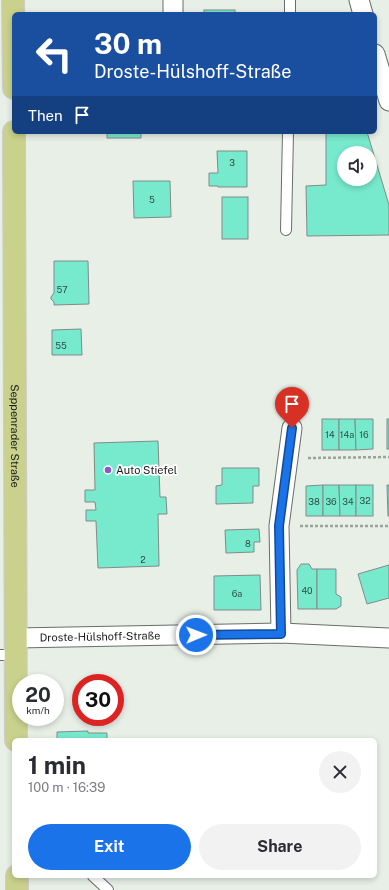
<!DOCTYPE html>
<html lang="en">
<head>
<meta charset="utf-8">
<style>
	body { margin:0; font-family:"Public Sans",sans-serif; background:#f2f2f3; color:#2b2b33; height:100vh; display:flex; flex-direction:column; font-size:15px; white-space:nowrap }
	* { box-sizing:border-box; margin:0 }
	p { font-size:13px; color:#7c7c81 }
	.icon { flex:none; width:22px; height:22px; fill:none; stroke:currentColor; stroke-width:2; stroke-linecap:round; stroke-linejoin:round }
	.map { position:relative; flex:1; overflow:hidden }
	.drawer { position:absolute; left:12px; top:738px; width:365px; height:140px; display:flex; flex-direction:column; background:#fff; border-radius:6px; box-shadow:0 2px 6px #0003 }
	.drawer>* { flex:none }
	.guide { position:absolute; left:12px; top:12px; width:365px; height:122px; border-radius:6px; box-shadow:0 2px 6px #0003; background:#1a4fa0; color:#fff; overflow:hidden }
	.buttons { position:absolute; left:337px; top:146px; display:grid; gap:8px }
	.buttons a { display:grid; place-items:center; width:40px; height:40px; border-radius:50%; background:#fff; box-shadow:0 2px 6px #0003; font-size:20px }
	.speed { position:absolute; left:12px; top:674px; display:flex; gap:8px; font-size:20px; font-weight:700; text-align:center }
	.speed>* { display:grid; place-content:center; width:52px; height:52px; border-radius:50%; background:#fff; box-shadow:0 2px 6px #0003; line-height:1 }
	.speed small { font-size:10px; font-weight:400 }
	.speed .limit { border:6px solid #d22; background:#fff; color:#111 }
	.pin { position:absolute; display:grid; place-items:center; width:34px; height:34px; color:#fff; margin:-41px -17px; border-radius:50% 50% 50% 0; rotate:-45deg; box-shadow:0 0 4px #0007 }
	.pin .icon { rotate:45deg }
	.me { position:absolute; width:44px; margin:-22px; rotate:89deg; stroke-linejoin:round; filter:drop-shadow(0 0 3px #0008) }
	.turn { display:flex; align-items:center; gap:14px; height:84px; padding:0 16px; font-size:18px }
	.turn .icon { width:52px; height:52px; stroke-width:2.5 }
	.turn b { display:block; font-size:28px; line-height:34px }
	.then { display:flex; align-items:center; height:38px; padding:0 16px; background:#0003; gap:8px; font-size:15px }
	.round { display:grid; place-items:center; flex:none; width:42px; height:42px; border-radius:21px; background:#f2f2f3 }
	.head { display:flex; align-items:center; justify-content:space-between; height:68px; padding:0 16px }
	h1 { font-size:24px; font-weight:700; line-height:30px }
	.primary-button { display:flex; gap:8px; margin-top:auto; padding:8px 16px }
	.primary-button a { flex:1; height:46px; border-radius:24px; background:#1a73e8; color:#fff; font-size:16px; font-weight:700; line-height:46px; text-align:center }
	.primary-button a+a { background:#f2f2f3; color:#2b2b33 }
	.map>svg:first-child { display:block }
	.building { fill:#77eace; stroke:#818b88; fill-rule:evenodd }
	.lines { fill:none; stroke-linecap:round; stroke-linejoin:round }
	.service-casing { stroke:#686e68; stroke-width:12 }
	.minor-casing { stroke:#686e68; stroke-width:21 }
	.primary-casing { stroke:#cccdcc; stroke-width:24 }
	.path { stroke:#9ba19b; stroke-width:2.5; stroke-dasharray:3 2; stroke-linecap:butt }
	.service { stroke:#fff; stroke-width:10 }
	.minor { stroke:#fff; stroke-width:19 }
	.primary { stroke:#cad18d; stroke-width:22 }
	.route-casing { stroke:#114b97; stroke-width:10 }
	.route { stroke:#1a73e8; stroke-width:7 }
	.poi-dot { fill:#8757d0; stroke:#fff; stroke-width:1.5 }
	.labels { text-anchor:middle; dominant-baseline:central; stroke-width:3.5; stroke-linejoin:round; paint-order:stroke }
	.number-label { font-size:9px; fill:#304e46 }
	.street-label { font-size:11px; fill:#181a18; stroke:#fff }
	.poi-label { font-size:11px; fill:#181a18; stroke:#fff; text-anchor:start }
</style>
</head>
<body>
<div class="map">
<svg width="389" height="890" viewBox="0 0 389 890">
	<rect width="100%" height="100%" fill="#e7efe7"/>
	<g class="building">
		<rect x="204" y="10" width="31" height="4"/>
		<rect x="107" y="132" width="34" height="6"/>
		<path d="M326,132H367L389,205V235L307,236L306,186L326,185ZM344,153H370V179H344Z"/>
		<polygon points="217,151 247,151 247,187 218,187 218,186 209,186 209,173 218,173"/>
		<polygon points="133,181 170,181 171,217 134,218"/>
		<rect x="222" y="197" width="26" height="42"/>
		<polygon points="54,261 88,261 89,304 54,305 54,302 51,299 51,297 54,293"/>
		<polygon points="81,329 82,355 52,355 52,330"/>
		<rect x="322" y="419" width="17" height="31"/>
		<polygon points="339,419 355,419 356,450 339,450"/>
		<polygon points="355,419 373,419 373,449 356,450"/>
		<rect x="387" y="419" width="2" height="30"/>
		<polygon points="158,441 160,497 166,497 167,514 158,514 159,566 98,568 96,521 86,521 86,510 96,510 95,502 85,502 85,490 95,490 94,443"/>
		<polygon points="222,468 259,468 259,486 253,486 253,503 216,504 216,486 222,485"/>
		<polygon points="323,485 323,516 306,516 306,486"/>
		<polygon points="323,485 339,485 340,516 323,516"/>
		<polygon points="339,485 356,485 356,516 340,516"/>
		<rect x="356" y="485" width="17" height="31"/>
		<polygon points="387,485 389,485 389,516 388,516"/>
		<polygon points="259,529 260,542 254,542 254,552 226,553 225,530"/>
		<polygon points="301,564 309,564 312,569 317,569 317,609 298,609 297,570"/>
		<polygon points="389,565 389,598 367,604 358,574"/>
		<polygon points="317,569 336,569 336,594 341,597 341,606 336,609 317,609"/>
		<polygon points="260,575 261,610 214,610 214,576"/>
		<polygon points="88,731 88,733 107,733 107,740 57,740 57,732"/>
	</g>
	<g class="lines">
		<defs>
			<g id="service">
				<polyline points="290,14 290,0"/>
				<polyline points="286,230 288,132"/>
				<polyline points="0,655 16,655"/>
				<polyline points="93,876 108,890"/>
			</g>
			<g id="minor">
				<polyline points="173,0 173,14"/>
				<polyline points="359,0 363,14"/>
				<polyline points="375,54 389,101"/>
				<polyline points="281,633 279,526 292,428"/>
				<path id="s1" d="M16,638L281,633L389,638"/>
			</g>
			<g id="primary">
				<polyline points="13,0 14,88"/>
				<path id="s2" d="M14,132L16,740"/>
				<polyline points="17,876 17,890"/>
			</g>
		</defs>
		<use href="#service" class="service-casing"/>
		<use href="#minor" class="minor-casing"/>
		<use href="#primary" class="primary-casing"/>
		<g class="path">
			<polyline points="308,458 389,457"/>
			<polyline points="300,526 389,526"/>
		</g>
		<use href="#service" class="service"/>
		<use href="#minor" class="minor"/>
		<use href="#primary" class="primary"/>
	</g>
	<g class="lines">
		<defs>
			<polyline id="route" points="196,635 281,634 279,526 292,428"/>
		</defs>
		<use href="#route" class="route-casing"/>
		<use href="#route" class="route"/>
	</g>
	<circle class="poi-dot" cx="108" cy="470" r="4"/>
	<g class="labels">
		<g class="number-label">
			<text x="232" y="162">3</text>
			<text x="152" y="199">5</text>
			<text x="62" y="289">57</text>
			<text x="61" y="345">55</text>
			<text x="330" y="434">14</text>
			<text x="347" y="434">14a</text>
			<text x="364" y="434">16</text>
			<text x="365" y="500">32</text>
			<text x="314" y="501">38</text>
			<text x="331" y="501">36</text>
			<text x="348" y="501">34</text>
			<text x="248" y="543">8</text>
			<text x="143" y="559">2</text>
			<text x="307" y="590">40</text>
			<text x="237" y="593">6a</text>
		</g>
		<g class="street-label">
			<text stroke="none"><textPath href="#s2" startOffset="304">Seppenrader Straße</textPath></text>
			<text stroke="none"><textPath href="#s1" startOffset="84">Droste-Hülshoff-Straße</textPath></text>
		</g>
		<g class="poi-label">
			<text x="116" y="470">Auto Stiefel</text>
		</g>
	</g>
</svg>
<div class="buttons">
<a><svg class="icon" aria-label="sound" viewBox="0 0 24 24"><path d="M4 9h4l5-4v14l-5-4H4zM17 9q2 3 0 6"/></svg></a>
</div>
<div class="speed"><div>20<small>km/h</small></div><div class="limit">30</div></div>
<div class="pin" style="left:292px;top:428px;background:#d93025"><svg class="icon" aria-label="arrive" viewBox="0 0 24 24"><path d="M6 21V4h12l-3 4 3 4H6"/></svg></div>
<svg class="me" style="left:196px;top:635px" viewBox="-20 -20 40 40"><circle r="17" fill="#1a73e8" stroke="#fff" stroke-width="3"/><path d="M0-11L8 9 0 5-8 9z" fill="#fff"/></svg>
<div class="guide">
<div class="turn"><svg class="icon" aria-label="left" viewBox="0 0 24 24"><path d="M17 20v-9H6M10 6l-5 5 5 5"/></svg><div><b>30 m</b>Droste-Hülshoff-Straße</div></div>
<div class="then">Then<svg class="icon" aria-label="arrive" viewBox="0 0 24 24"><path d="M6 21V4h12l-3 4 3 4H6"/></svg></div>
</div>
<section class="drawer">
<div class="head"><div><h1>1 min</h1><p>100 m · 16:39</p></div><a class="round"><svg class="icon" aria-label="close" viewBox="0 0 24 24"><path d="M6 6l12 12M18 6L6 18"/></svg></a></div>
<div class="primary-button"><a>Exit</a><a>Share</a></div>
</section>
</div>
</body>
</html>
